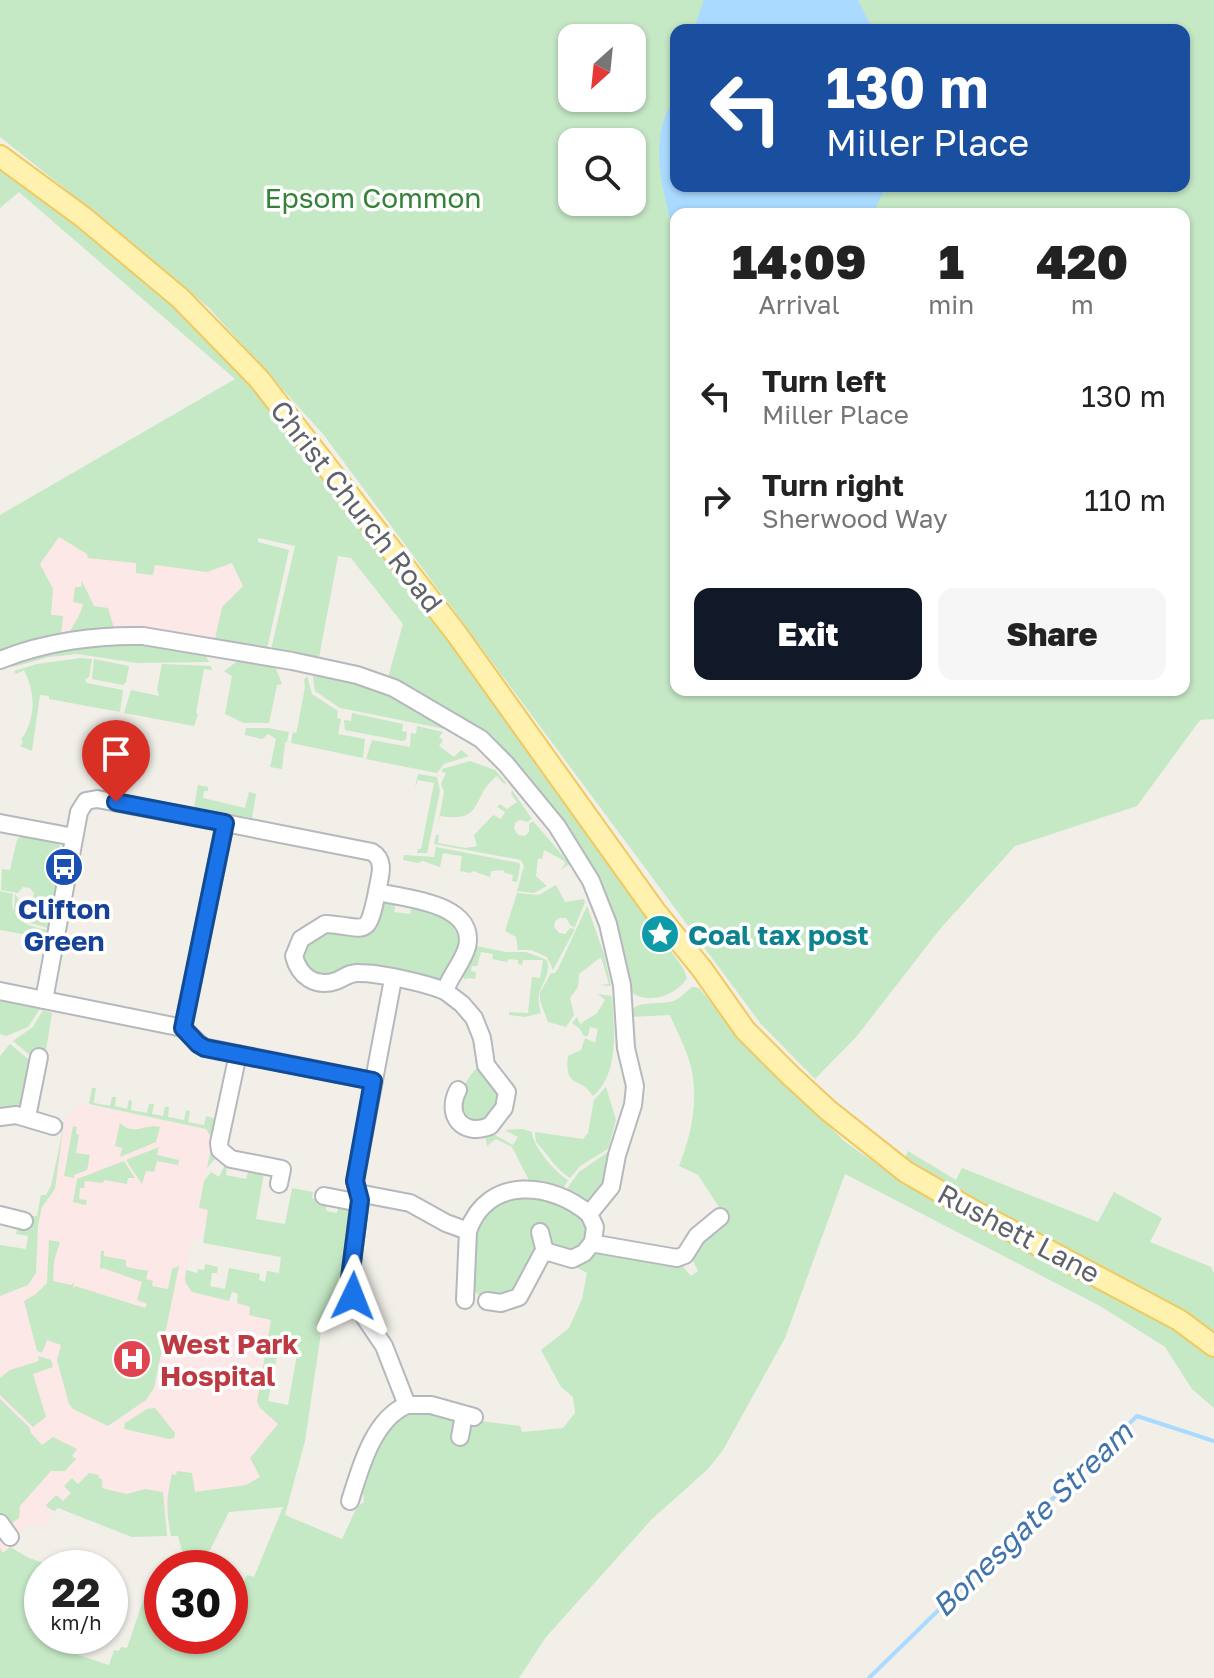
<!DOCTYPE html>
<html lang="en">
<head>
<meta charset="utf-8">
<style>
	body { margin:0; font-family:"Golos Text",sans-serif; background:#f6f6f6; color:#222; height:100vh; display:flex; flex-direction:column; font-size:30px; white-space:nowrap }
	* { box-sizing:border-box; margin:0 }
	p { font-size:26px; color:#767676 }
	.icon { flex:none; width:44px; height:44px; fill:none; stroke:currentColor; stroke-width:2; stroke-linecap:round; stroke-linejoin:round }
	.map { position:relative; flex:1; overflow:hidden }
	.details { position:absolute; left:670px; top:208px; width:520px; height:488px; display:flex; flex-direction:column; background:#fff; border-radius:16px; box-shadow:0 2px 6px #0004 }
	.details>* { flex:none }
	.guide { position:absolute; left:670px; top:24px; width:520px; height:168px; border-radius:16px; box-shadow:0 2px 6px #0004; background:#1a4fa0; color:#fff; overflow:hidden }
	.needle { width:52px; rotate:207deg }
	.buttons { position:absolute; left:558px; top:24px; display:grid; gap:16px }
	.buttons a { display:grid; place-items:center; width:88px; height:88px; border-radius:16px; background:#fff; box-shadow:0 2px 6px #0004; font-size:40px }
	.speed { position:absolute; left:24px; top:1550px; display:flex; gap:16px; font-size:40px; font-weight:700; text-align:center }
	.speed>* { display:grid; place-content:center; width:104px; height:104px; border-radius:50%; background:#fff; box-shadow:0 2px 6px #0004; line-height:1 }
	.speed small { font-size:20px; font-weight:400 }
	.speed .limit { border:12px solid #d22; background:#fff; color:#111 }
	.pin { position:absolute; display:grid; place-items:center; width:68px; height:68px; color:#fff; margin:-82px -34px; border-radius:50% 50% 50% 0; rotate:-45deg; box-shadow:0 0 8px #0007 }
	.pin .icon { rotate:45deg }
	.me { position:absolute; width:88px; margin:-44px; rotate:2deg; stroke-linejoin:round; filter:drop-shadow(0 0 6px #0008) }
	.turn { display:flex; align-items:center; gap:28px; height:168px; padding:0 24px; font-size:36px }
	.turn .icon { width:104px; height:104px; stroke-width:2.5 }
	.turn b { display:block; font-size:56px; line-height:68px }
	.eta { display:flex; justify-content:space-evenly; align-items:center; height:136px; text-align:center }
	.eta b { font-size:48px; font-weight:800; line-height:56px }
	.button { display:flex; gap:16px; margin-top:auto; padding:16px 24px }
	.button a { flex:1; height:92px; border-radius:16px; background:#111827; color:#fff; font-size:32px; font-weight:800; line-height:92px; text-align:center }
	.button a+a { background:#f6f6f6; color:#222 }
	ul { padding:0; list-style:none }
	li { display:flex; align-items:center; gap:24px; height:104px; padding:0 24px }
	li div { flex:1 }
	li b { display:block; font-size:30px }
	li em { font-style:normal }
	.map>svg:first-child { display:block }
	.medical { fill:#fce8e6 }
	.green { fill:#c5e8c5; fill-rule:evenodd }
	.water { fill:#aadaff }
	.lines { fill:none; stroke-linecap:round; stroke-linejoin:round }
	.stream { stroke:#aadaff; stroke-width:4 }
	.minor-casing { stroke:#b5b8bc; stroke-width:20 }
	.major-casing { stroke:#f2c960; stroke-width:24 }
	.minor { stroke:#fff; stroke-width:16 }
	.major { stroke:#fff2af; stroke-width:20 }
	.route-casing { stroke:#114b97; stroke-width:20 }
	.route { stroke:#1a73e8; stroke-width:14 }
	.labels { text-anchor:middle; dominant-baseline:central; stroke-width:7; stroke-linejoin:round; paint-order:stroke }
	.park-label { font-size:28px; fill:#348238; stroke:#fff }
	.street-label { font-size:28px; fill:#5f6368; stroke:#fff }
	.transit-label { font-size:28px; font-weight:bold; fill:#164399; stroke:#fff }
	.culture-label { font-size:28px; font-weight:bold; fill:#0d838f; stroke:#fff; text-anchor:start }
	.health-label { font-size:28px; font-weight:bold; fill:#be3a42; stroke:#fff; text-anchor:start }
	.water-label { font-size:30px; font-style:italic; fill:#4174aa; stroke:#fff }
</style>
</head>
<body>
<div class="map">
<svg width="1214" height="1678" viewBox="0 0 1214 1678">
	<rect width="100%" height="100%" fill="#f1efe8"/>
	<g class="medical">
		<polygon points="262,521 243,604 221,609 215,641 119,628 95,629 42,638 0,653 0,538"/>
		<polygon points="83,1104 206,1129 211,1133 213,1142 199,1207 209,1210 203,1240 191,1239 185,1282 192,1292 251,1307 271,1320 258,1399 309,1410 305,1441 283,1506 199,1515 144,1516 69,1495 54,1511 51,1511 45,1527 36,1524 25,1526 17,1540 3,1554 0,1548 0,1296 16,1291 31,1282 38,1265 36,1244 39,1217 51,1185 64,1122 70,1112"/>
	</g>
	<g class="green">
		<path d="M0,0H1214V719L1200,720L1137,806L1015,846L940,929L857,1036L815,1079L761,1024L323,434L209,308L117,230L0,137ZM676,30H1184V186H676ZM572,38H632V98H572ZM572,142H632V202H572ZM676,214H1184V690H676Z"/>
		<path d="M0,162L112,247L245,373L491,694L683,968L687,978C676,997 642,1007 627,988L606,908L608,902L588,864L523,779L387,681L403,624L351,558L338,556L318,663L270,654L295,546L258,538V542L289,550L266,653L214,644L222,607L243,586L232,563L207,572L155,565L153,575L136,573V563L88,558L87,554L59,537L40,564L53,589L51,615L63,616L61,634L23,643L0,654V515L235,379L19,192L0,208Z"/>
		<path d="M82,581L94,606L108,608L114,628L69,633C75,622 81,614 83,604L73,602L75,587H81Z"/>
		<polygon points="119,639 204,653 209,662 137,663 77,654 49,657 13,667 11,661 25,656"/>
		<path d="M80,658L92,659L89,677L85,680L87,683L123,690L120,712L49,699V696L40,695L32,751L20,746L23,742L21,740C36,718 36,694 24,670L16,674L14,671L37,664Z"/>
		<polygon points="94,659 129,666 126,682 123,685 92,679"/>
		<polygon points="239,660 275,666 282,684 277,685 269,723 244,723 225,714 232,676 224,671"/>
		<polygon points="162,664 211,666 212,670 204,669 196,713 198,714 194,726 124,713 131,690 159,696 157,689"/>
		<polygon points="312,671 385,688 449,724 445,729 340,708 315,691"/>
		<polygon points="307,676 312,694 338,711 337,718 341,719 338,734 365,739 363,758 291,743 293,732 296,733 297,730 305,687 304,680"/>
		<polygon points="352,713 403,724 402,731 407,732 406,740 402,741 345,730 344,720 351,721"/>
		<polygon points="417,726 443,732 439,737 443,740 439,746 454,757 461,750 469,756 444,764 437,773 366,759 372,740 410,747 411,733 416,734"/>
		<polygon points="246,728 268,728 289,732 287,742 285,742 282,769 270,767 276,739 268,734 262,739 245,735"/>
		<path d="M470,761L495,770L507,784L503,783L497,776C471,795 485,824 440,816L438,824L444,792L441,784L446,773L442,772V769Z"/>
		<polygon points="418,774 437,777 440,791 427,853 417,853 418,849 421,849 434,783 418,780 415,788"/>
		<polygon points="198,785 208,787 208,791 204,791 203,798 245,808 249,792 256,794 252,818 194,807"/>
		<polygon points="512,790 532,819 527,822 520,820 515,823 514,829 518,835 525,836 529,832 529,824 533,821 570,864 560,870 565,864 564,861 544,850 542,859 538,858 536,876 547,886 534,893 517,891 524,866 521,860 434,844 436,835 439,835 438,843 466,848 477,846 474,835 493,815 501,819 505,812 497,807 500,804 507,809 517,802 511,794"/>
		<polygon points="22,834 40,837 40,840 58,844 62,848 59,864 55,867 53,878 56,882 48,928 24,921 14,911 15,894 21,903 28,904 33,900 34,893 30,888 23,887 18,893 1,890 2,869 10,870 17,840"/>
		<polygon points="436,847 519,863 520,866 517,882 512,881 513,875 505,873 503,870 491,871 490,877 473,871 470,873 460,871 462,856 443,853 440,867 423,861 418,863 403,860 404,855 434,857"/>
		<polygon points="556,885 565,902 584,899 585,902 575,927 571,926 566,918 560,918 555,921 554,927 559,933 565,934 570,928 575,929 553,970 547,957 531,950 518,950 516,937 505,931 517,893 539,895"/>
		<path d="M0,891L13,894C8,918 26,926 47,930L45,938L0,930Z"/>
		<polygon points="388,899 396,901 394,912 410,914 412,906 440,913 458,925 462,945 442,980 310,974 299,952 318,931 355,933 381,902"/>
		<polygon points="587,906 604,954 611,986 599,985 609,984 601,957 579,974 578,987 570,998 574,1015 566,1027 548,1022 540,1001 540,993 551,973 555,973 558,969"/>
		<path d="M471,945L506,952H526L547,960C553,981 532,985 541,1013L525,1017L509,1015V1012L528,1013L532,977L540,978L543,960H523L522,965L518,964V960L509,959L507,962L492,959L493,954L481,952L477,966H472L471,971L476,972L475,979L467,978L466,980L460,974Z"/>
		<path d="M692,987L699,988L733,1029L844,1141L896,1178L908,1151L956,1180L962,1168L1098,1222L1114,1192L1162,1218L1150,1242L1211,1267L1214,1273V1408L1192,1389L1165,1347L1100,1306L845,1174L785,1338L723,1450L708,1469L652,1519L546,1637L519,1678H0V1548L3,1553L10,1547L29,1558L59,1568H42V1636H91L89,1643L82,1642L78,1655L109,1665L114,1650L119,1651L121,1647L127,1648L148,1586L162,1580V1636H230V1576L244,1581L247,1575L254,1577L283,1507L229,1512L210,1550L184,1558L178,1536H171C166,1507 166,1501 172,1474L176,1475L177,1471L192,1473L195,1492L246,1485L260,1477L250,1458L278,1424L260,1408L257,1402L271,1320L249,1315L250,1307L237,1303L238,1294L232,1292L229,1301L192,1292L185,1282L186,1270L197,1273L198,1269L204,1270L205,1264L218,1267L217,1273H212L210,1286L225,1289L229,1268L260,1274L259,1280L265,1282L267,1271L279,1273L281,1257L203,1243L208,1210L199,1208L204,1181L211,1172L219,1177L225,1165L227,1166L226,1175L246,1179L249,1168L264,1172L256,1219L285,1224L292,1188L313,1192L312,1198L327,1201L326,1211L337,1213L339,1204L351,1206L347,1258L341,1266L340,1285L347,1293L351,1308L342,1314L324,1312L305,1441L285,1515L342,1539L357,1507L364,1502L362,1482L371,1455L392,1421L409,1411L440,1416L444,1414L452,1417L464,1428L474,1420L520,1426L522,1432L563,1428L575,1413L573,1397L561,1387L541,1350L569,1328L582,1299L587,1273L576,1267L567,1266L569,1263L593,1251L680,1263L691,1276L698,1271L691,1257L721,1210L698,1175L679,1166C691,1136 699,1100 691,1067C687,1050 677,1032 670,1015L629,1017C632,997 661,1007 676,1000C681,997 687,991 692,987ZM279,1345L298,1349L288,1405L268,1401Z"/>
		<path d="M598,994L612,996C614,1028 620,1073 593,1096C580,1075 564,1090 568,1056L581,1050L585,1038L595,1043L598,1029L590,1027L588,1036H584L580,1029L572,1023L577,1017L580,1024L597,1013L605,1000Z"/>
		<polygon points="0,1001 40,1009 28,1027 6,1036 0,1034"/>
		<polygon points="43,1010 52,1013 45,1056 32,1057 13,1041 33,1027"/>
		<polygon points="10,1044 33,1063 20,1108 12,1111 0,1109 0,1056"/>
		<path d="M482,1064L500,1094L492,1118L471,1125L457,1106C460,1092 470,1071 482,1064Z"/>
		<path d="M606,1087L616,1120L608,1149L580,1166L570,1178C555,1169 548,1154 536,1142L535,1132L583,1139L588,1133L594,1100Z"/>
		<polygon points="92,1088 96,1088 94,1103 110,1106 112,1097 116,1097 115,1106 127,1109 129,1100 132,1101 131,1110 147,1113 149,1104 154,1104 152,1114 163,1116 165,1107 169,1107 168,1117 184,1120 186,1110 190,1111 188,1122 204,1125 206,1116 213,1118 217,1124 217,1156 207,1168 213,1140 206,1129 89,1104"/>
		<polygon points="60,1121 64,1122 55,1189 42,1207 38,1225 36,1273 28,1285 0,1296 0,1245 26,1249 28,1236 16,1234 18,1227 28,1224 31,1216 37,1216 41,1195 46,1195 51,1186 61,1139 62,1131 57,1130"/>
		<path d="M120,1123C135,1137 144,1123 160,1127L156,1142L120,1157L122,1148L115,1146Z"/>
		<polygon points="73,1126 77,1127 76,1134 79,1135 76,1153 90,1155 87,1170 74,1175 74,1178 64,1176"/>
		<path d="M523,1129L532,1132C532,1146 556,1173 568,1180L563,1189L531,1184L512,1147L496,1139L487,1146L485,1134H493L513,1145L518,1137L505,1130Z"/>
		<polygon points="159,1147 157,1155 179,1160 178,1165 157,1161 154,1172 146,1171 142,1184 126,1160"/>
		<polygon points="608,1152 606,1184 589,1203 566,1190 579,1172"/>
		<polygon points="124,1161 135,1178 128,1178 127,1184 104,1180 103,1183 85,1181 84,1188 80,1188 79,1199 87,1200 86,1205 73,1202 77,1179"/>
		<path d="M530,1194L579,1211L591,1230L579,1250L562,1252L549,1243L545,1226L535,1227L537,1249L517,1293L481,1298L469,1284C473,1231 470,1205 530,1194Z"/>
		<polygon points="49,1240 60,1242 54,1261 53,1281 71,1285 74,1282 73,1289 75,1286 145,1308 147,1304 137,1300 142,1282 103,1268 100,1269 101,1251 104,1251 104,1256 126,1260 126,1267 148,1271 146,1279 153,1281 152,1286 168,1289 172,1269 179,1266 154,1388 146,1400 108,1426 73,1409 69,1404 57,1360 61,1345 47,1340 42,1353 37,1351 24,1301 36,1294 47,1283"/>
		<polygon points="38,1356 51,1360 53,1367 33,1374 46,1417 33,1427 0,1395 0,1378 10,1370 39,1361"/>
		<polygon points="0,1399 29,1427 31,1433 42,1445 53,1437 77,1449 72,1456 76,1459 65,1471 51,1471 20,1506 19,1518 12,1523 0,1514"/>
		<polygon points="155,1408 175,1433 174,1438 169,1439 124,1429 125,1423 147,1409"/>
		<polygon points="89,1473 99,1475 98,1478 102,1479 102,1487 105,1489 127,1494 145,1489 163,1492 167,1536 132,1537 58,1508 54,1511 47,1507 46,1505 56,1495 63,1501 71,1493 64,1486 72,1478 78,1484"/>
	</g>
	<g class="water">
		<polygon points="704,0 858,0 873,30 693,30"/>
		<path d="M676,98V186H886L873,214H676V238C664,197 645,136 676,98Z"/>
	</g>
	<g class="lines">
		<polyline class="stream" points="869,1678 1137,1416 1214,1441"/>
		<defs>
			<g id="minor">
				<path d="M0,660C44,642 96,635 143,636L292,661L357,675L394,688L481,739L506,764L557,826L591,881L608,924L622,985L626,1048L635,1086L633,1105L617,1155L611,1187L589,1214C552,1182 488,1175 468,1231L446,1223L410,1203L358,1193"/>
				<polyline points="0,823 74,837"/>
				<path d="M225,823L372,852C387,861 379,878 377,892C405,898 477,903 467,947C463,962 450,976 445,991L462,1004L474,1018L482,1038L486,1065L507,1092L504,1108L490,1126C462,1137 445,1115 458,1090"/>
				<path d="M377,892C367,941 366,926 325,924L301,939L294,956C299,976 315,988 336,981C344,978 350,972 359,973C380,973 425,983 445,991"/>
				<polyline points="393,979 355,1181 360,1200 350,1278 351,1293 359,1309 384,1346 407,1405 431,1405 474,1417"/>
				<polyline points="0,991 183,1028"/>
				<polyline points="44,1000 79,812 86,801 97,799 225,823 183,1028"/>
				<polyline points="183,1028 203,1047 373,1081"/>
				<polyline points="238,1054 219,1143 220,1150 231,1159 282,1169 279,1184"/>
				<polyline points="0,1117 16,1115 53,1126"/>
				<polyline points="27,1117 39,1057"/>
				<polyline points="324,1196 360,1203"/>
				<polyline points="589,1214 595,1227 593,1242 596,1244 677,1258 685,1255 697,1236 720,1217"/>
				<polyline points="0,1215 24,1221"/>
				<polyline points="540,1232 545,1252"/>
				<polyline points="465,1300 468,1231"/>
				<polyline points="487,1301 501,1303 519,1297 542,1254 548,1252 572,1259 584,1253 593,1242"/>
				<polyline points="460,1437 464,1415"/>
				<path d="M350,1501C360,1469 373,1419 407,1405"/>
				<polyline points="0,1523 10,1537"/>
			</g>
			<polyline id="major" points="0,156 83,217 180,298 259,379 456,633 655,911 702,969 745,1030 791,1076 829,1111 906,1172 972,1210 1179,1320 1214,1346"/>
		</defs>
		<use href="#minor" class="minor-casing"/>
		<use href="#major" class="major-casing"/>
		<use href="#minor" class="minor"/>
		<use href="#major" class="major"/>
	</g>
	<g class="lines">
		<defs>
			<polyline id="route" points="116,802 225,823 183,1028 198,1044 205,1048 373,1081 355,1181 360,1200 350,1278 353,1296"/>
		</defs>
		<use href="#route" class="route-casing"/>
		<use href="#route" class="route"/>
	</g>
	<defs>
		<symbol id="bus-disc" viewBox="-11 -11 22 22"><circle r="9.5" fill="#1a4fb4" stroke="#fff"/><path d="M-5-6H5V4H4V6H2V4H-2V6H-4V4H-5ZM-3.5-4V0h7V-4ZM-3.5 1.2v1.5H-2V1.2ZM2 1.2v1.5H3.5V1.2Z" fill="#fff"/></symbol>
		<symbol id="sight-disc" viewBox="-11 -11 22 22"><circle r="9.5" fill="#0f9aa8" stroke="#fff"/><path d="M0-6L1.8-2.2L6-1.7L2.9 1.2L3.7 5.4L0 3.3L-3.7 5.4L-2.9 1.2L-6-1.7L-1.8-2.2Z" fill="#fff"/></symbol>
		<symbol id="hospital-disc" viewBox="-11 -11 22 22"><circle r="9.5" fill="#e0444e" stroke="#fff"/><path d="M-5-5h3v3.5h4V-5h3V5h-3V1.5h-4V5h-3Z" fill="#fff"/></symbol>
	</defs>
	<g fill-rule="evenodd">
		<use href="#bus-disc" x="42" y="845" width="44" height="44"/>
		<use href="#sight-disc" x="638" y="912" width="44" height="44"/>
		<use href="#hospital-disc" x="110" y="1337" width="44" height="44"/>
	</g>
	<g class="labels">
		<g class="park-label">
			<text x="373" y="197">Epsom Common</text>
		</g>
		<g class="street-label">
			<text transform="translate(357 506) rotate(52)">Christ Church Road</text>
			<text transform="translate(1019 1233) rotate(28)">Rushett Lane</text>
		</g>
		<g class="transit-label">
			<text x="64" y="908">Clifton<tspan x="64" dy="32">Green</tspan></text>
		</g>
		<g class="culture-label">
			<text x="688" y="934">Coal tax post</text>
		</g>
		<g class="health-label">
			<text x="160" y="1343">West Park<tspan x="160" dy="32">Hospital</tspan></text>
		</g>
		<g class="water-label">
			<text transform="translate(1032 1519) rotate(-44)">Bonesgate Stream</text>
		</g>
	</g>
</svg>
<div class="buttons">
<a><svg class="needle" viewBox="-14 -14 28 28"><path d="M0-13l5 13h-10z" fill="#e53935"/><path d="M0 13l5-13h-10z" fill="#767676"/></svg></a>
<a><svg class="icon" aria-label="search" viewBox="0 0 24 24"><circle cx="10" cy="10" r="6"/><path d="M15 15l6 6"/></svg></a>
</div>
<div class="speed"><div>22<small>km/h</small></div><div class="limit">30</div></div>
<div class="pin" style="left:116px;top:802px;background:#d93025"><svg class="icon" aria-label="arrive" viewBox="0 0 24 24"><path d="M6 21V4h12l-3 4 3 4H6"/></svg></div>
<svg class="me" style="left:353px;top:1296px" viewBox="-20 -20 40 40"><path d="M0-17L14 15 0 8-14 15z" fill="#1a73e8" stroke="#fff" stroke-width="4"/></svg>
<div class="guide">
<div class="turn"><svg class="icon" aria-label="left" viewBox="0 0 24 24"><path d="M17 20v-9H6M10 6l-5 5 5 5"/></svg><div><b>130 m</b>Miller Place</div></div>
</div>
<section class="details">
<div class="eta">
<div><b>14:09</b><p>Arrival</p></div>
<div><b>1</b><p>min</p></div>
<div><b>420</b><p>m</p></div>
</div>
<ul>
<li><svg class="icon" aria-label="left" viewBox="0 0 24 24"><path d="M17 20v-9H6M10 6l-5 5 5 5"/></svg><div><b>Turn left</b><p>Miller Place</p></div><em>130 m</em></li>
<li><svg class="icon" aria-label="right" viewBox="0 0 24 24"><path d="M7 20v-9h11M14 6l5 5-5 5"/></svg><div><b>Turn right</b><p>Sherwood Way</p></div><em>110 m</em></li>
</ul>
<div class="button"><a>Exit</a><a>Share</a></div>
</section>
</div>
</body>
</html>
